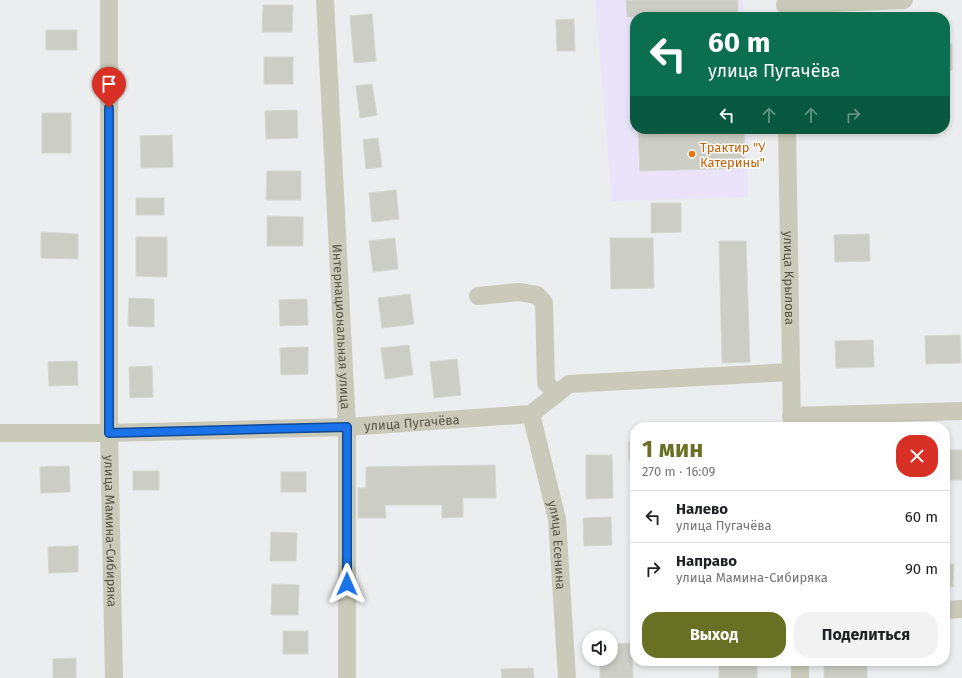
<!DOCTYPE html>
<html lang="ru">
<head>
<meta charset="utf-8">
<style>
	body { margin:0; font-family:"Fira Sans",sans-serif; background:#f2f2f2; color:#202124; height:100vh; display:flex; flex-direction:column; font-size:15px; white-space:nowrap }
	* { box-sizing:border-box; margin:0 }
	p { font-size:13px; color:#757577 }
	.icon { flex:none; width:22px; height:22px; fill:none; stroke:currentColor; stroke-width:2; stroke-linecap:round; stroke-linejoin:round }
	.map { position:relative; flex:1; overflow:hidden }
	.side { position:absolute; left:630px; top:422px; width:320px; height:244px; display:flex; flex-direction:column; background:#fff; border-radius:16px; box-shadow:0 2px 6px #0003 }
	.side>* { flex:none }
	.hud { position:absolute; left:630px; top:12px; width:320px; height:122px; border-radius:16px; box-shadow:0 2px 6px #0003; background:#0b6e4f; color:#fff; overflow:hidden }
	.tools { position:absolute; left:582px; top:630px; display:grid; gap:8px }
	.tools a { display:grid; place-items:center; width:36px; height:36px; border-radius:50%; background:#fff; box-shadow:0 2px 6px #0003; font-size:20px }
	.pin { position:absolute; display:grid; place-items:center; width:34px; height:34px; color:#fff; margin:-41px -17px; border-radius:50% 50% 50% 0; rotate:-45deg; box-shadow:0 0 4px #0007 }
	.pin .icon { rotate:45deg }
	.me { position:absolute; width:44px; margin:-22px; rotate:0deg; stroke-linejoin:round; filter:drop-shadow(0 0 3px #0008) }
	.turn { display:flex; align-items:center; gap:14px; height:84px; padding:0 12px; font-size:18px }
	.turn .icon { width:52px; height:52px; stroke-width:2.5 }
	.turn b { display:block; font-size:28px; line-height:34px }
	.lanes { display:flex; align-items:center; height:38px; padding:0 12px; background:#0003; justify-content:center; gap:20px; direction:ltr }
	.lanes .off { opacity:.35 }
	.round { display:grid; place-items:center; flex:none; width:42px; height:42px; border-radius:16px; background:#f2f2f2 }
	.overview { display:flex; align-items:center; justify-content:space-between; height:68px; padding:0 12px }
	h1 { font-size:24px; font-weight:700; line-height:30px; color:#687123 }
	.button { display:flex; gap:8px; margin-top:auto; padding:8px 12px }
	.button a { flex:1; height:46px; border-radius:16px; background:#687123; color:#fff; font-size:16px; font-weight:700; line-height:46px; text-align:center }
	.button a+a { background:#f2f2f2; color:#202124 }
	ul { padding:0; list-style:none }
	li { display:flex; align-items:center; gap:12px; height:52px; padding:0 12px; border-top:1px solid #e0e0e0 }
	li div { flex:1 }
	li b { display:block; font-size:15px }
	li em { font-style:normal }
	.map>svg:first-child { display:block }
	.commercial { fill:#e9e4fa }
	.building { fill:#cccec5; stroke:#d5d7d0 }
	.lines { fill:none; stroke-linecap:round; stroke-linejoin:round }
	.street { stroke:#cacaba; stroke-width:18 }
	.route-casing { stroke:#114b97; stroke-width:10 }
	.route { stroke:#1a73e8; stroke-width:7 }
	.food-dot { fill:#e8710a; stroke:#fff; stroke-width:1.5 }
	.labels { text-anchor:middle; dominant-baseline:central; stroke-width:3; stroke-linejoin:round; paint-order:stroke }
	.food-label { font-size:13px; fill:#c56008; stroke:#fff; text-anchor:start }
	.street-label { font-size:13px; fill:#575845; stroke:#fff }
</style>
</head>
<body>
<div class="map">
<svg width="962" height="678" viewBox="0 0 962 678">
	<rect width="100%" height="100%" fill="#ebedee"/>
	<polygon class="commercial" points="595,0 743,0 744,17 635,17 635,129 747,129 748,197 612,201"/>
	<g class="building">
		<polygon points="626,0 738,0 738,14 627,17"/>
		<polygon points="263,5 293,5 292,32 262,32"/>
		<polygon points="372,14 376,61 354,63 350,16"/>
		<polygon points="574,19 575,51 557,51 556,20"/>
		<rect x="46" y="30" width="31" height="20"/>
		<polygon points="945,44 952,44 952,70 945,71"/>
		<rect x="264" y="57" width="29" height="27"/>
		<polygon points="372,84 377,115 360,118 356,86"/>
		<polygon points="297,110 298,138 266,139 265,111"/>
		<rect x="42" y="113" width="29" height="40"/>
		<polygon points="638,129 744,129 745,168 640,171"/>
		<polygon points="172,135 173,167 141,168 140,136"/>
		<polygon points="378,138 382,167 366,169 363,140"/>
		<polygon points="267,171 301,171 301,200 266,200"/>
		<polygon points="396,190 399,219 372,222 369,193"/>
		<rect x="136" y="198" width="28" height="17"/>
		<polygon points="651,203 681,203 681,232 651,233"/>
		<polygon points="267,216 303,217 303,246 267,246"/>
		<polygon points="41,232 78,234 78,259 41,258"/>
		<polygon points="869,234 870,261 835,262 834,235"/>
		<polygon points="136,237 167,237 167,277 136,276"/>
		<polygon points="395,238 398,269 373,272 369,241"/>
		<polygon points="610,238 653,238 654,288 611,289"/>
		<polygon points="719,241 746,241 750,362 722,363"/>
		<polygon points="410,294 414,324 382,328 378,298"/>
		<polygon points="129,298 154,299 154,327 128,326"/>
		<polygon points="307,299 308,325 280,326 279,300"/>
		<polygon points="960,335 961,363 926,364 925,336"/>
		<polygon points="873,340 874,367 836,368 835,341"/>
		<polygon points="409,345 413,375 385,379 381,348"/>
		<polygon points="308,347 308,374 281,375 280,348"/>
		<polygon points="457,359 461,395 434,398 430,362"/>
		<polygon points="77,361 78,385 49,386 48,362"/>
		<polygon points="152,366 153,397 130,398 129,367"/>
		<rect x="629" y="442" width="6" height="18"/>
		<rect x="945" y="450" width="17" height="30"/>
		<polygon points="586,455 612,455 613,498 586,499"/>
		<polygon points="495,465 496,498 463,498 463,517 442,518 442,505 385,505 386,518 358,518 358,488 366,488 366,467"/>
		<polygon points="69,466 70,492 41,493 40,467"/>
		<rect x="133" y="471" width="26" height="19"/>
		<rect x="281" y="472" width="25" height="20"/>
		<polygon points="611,517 612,545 584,546 583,518"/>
		<polygon points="271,532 297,533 296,561 270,561"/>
		<polygon points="78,546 78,572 49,573 48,547"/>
		<polygon points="945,564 954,564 953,587 945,587"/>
		<polygon points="272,584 299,585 298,615 271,615"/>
		<rect x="283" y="631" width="25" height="23"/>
		<polygon points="632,643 633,678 600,678 600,659 611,659 611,644"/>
		<polygon points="76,658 76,678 53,678 53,659"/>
		<rect x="719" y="661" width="38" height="17"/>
		<rect x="824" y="661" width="43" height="17"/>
		<polygon points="533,668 534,678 502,678 501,669"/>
	</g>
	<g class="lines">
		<g class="street">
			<path id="s1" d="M109,0V433L114,678"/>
			<path id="s2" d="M325,0L347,427V678"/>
			<polyline points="785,5 904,0"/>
			<path id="s3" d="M787,129L792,427"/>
			<polyline points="478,296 519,292 537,295 544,303 546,383 557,394"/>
			<path id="s4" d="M531,414L557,519L567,678"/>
			<polyline points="791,416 962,411"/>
			<path id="s5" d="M0,433H109L347,427L531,414L569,384L790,372"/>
			<polyline points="945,610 962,609"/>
			<polyline points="800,661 800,678"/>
		</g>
	</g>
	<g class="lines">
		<defs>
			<polyline id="route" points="109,108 109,433 347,427 347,584"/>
		</defs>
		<use href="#route" class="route-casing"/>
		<use href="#route" class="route"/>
	</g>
	<circle class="food-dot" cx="692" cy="154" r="4"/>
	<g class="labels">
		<g class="food-label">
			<text x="700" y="147">Трактир "У<tspan x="700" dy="15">Катерины"</tspan></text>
		</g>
		<g class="street-label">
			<text stroke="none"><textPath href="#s3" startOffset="149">улица Крылова</textPath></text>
			<text stroke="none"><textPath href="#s2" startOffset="327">Интернациональная улица</textPath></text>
			<text stroke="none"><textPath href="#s5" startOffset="412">улица Пугачёва</textPath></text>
			<text stroke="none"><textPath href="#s1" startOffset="531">улица Мамина-Сибиряка</textPath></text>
			<text stroke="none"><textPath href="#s4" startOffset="134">улица Есенина</textPath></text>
		</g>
	</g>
</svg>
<div class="tools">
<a><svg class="icon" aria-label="sound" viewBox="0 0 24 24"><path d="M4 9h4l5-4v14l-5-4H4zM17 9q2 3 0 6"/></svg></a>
</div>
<div class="pin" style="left:109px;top:108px;background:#d93025"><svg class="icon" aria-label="arrive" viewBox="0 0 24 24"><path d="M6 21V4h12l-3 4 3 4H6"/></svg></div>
<svg class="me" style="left:347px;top:584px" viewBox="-20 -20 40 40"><path d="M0-17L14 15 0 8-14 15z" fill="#1a73e8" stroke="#fff" stroke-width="4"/></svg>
<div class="hud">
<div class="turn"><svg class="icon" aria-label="left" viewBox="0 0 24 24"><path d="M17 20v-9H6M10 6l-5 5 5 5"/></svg><div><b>60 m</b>улица Пугачёва</div></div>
<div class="lanes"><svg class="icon" aria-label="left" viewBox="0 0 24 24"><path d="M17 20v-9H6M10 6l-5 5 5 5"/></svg><svg class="icon off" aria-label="ahead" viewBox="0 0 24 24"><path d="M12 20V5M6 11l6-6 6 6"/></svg><svg class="icon off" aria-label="ahead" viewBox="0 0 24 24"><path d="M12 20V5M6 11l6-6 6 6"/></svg><svg class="icon off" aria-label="right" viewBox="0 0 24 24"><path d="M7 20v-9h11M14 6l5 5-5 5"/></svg></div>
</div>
<section class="side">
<div class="overview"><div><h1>1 мин</h1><p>270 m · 16:09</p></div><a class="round" style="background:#d93025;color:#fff"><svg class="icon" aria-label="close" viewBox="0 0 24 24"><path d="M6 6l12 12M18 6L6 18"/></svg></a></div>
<ul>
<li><svg class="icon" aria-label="left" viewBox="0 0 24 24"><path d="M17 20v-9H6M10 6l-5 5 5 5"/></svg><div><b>Налево</b><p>улица Пугачёва</p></div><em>60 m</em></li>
<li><svg class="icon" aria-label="right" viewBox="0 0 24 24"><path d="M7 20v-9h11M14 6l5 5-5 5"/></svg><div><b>Направо</b><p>улица Мамина-Сибиряка</p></div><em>90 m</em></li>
</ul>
<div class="button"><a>Выход</a><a>Поделиться</a></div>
</section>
</div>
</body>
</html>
